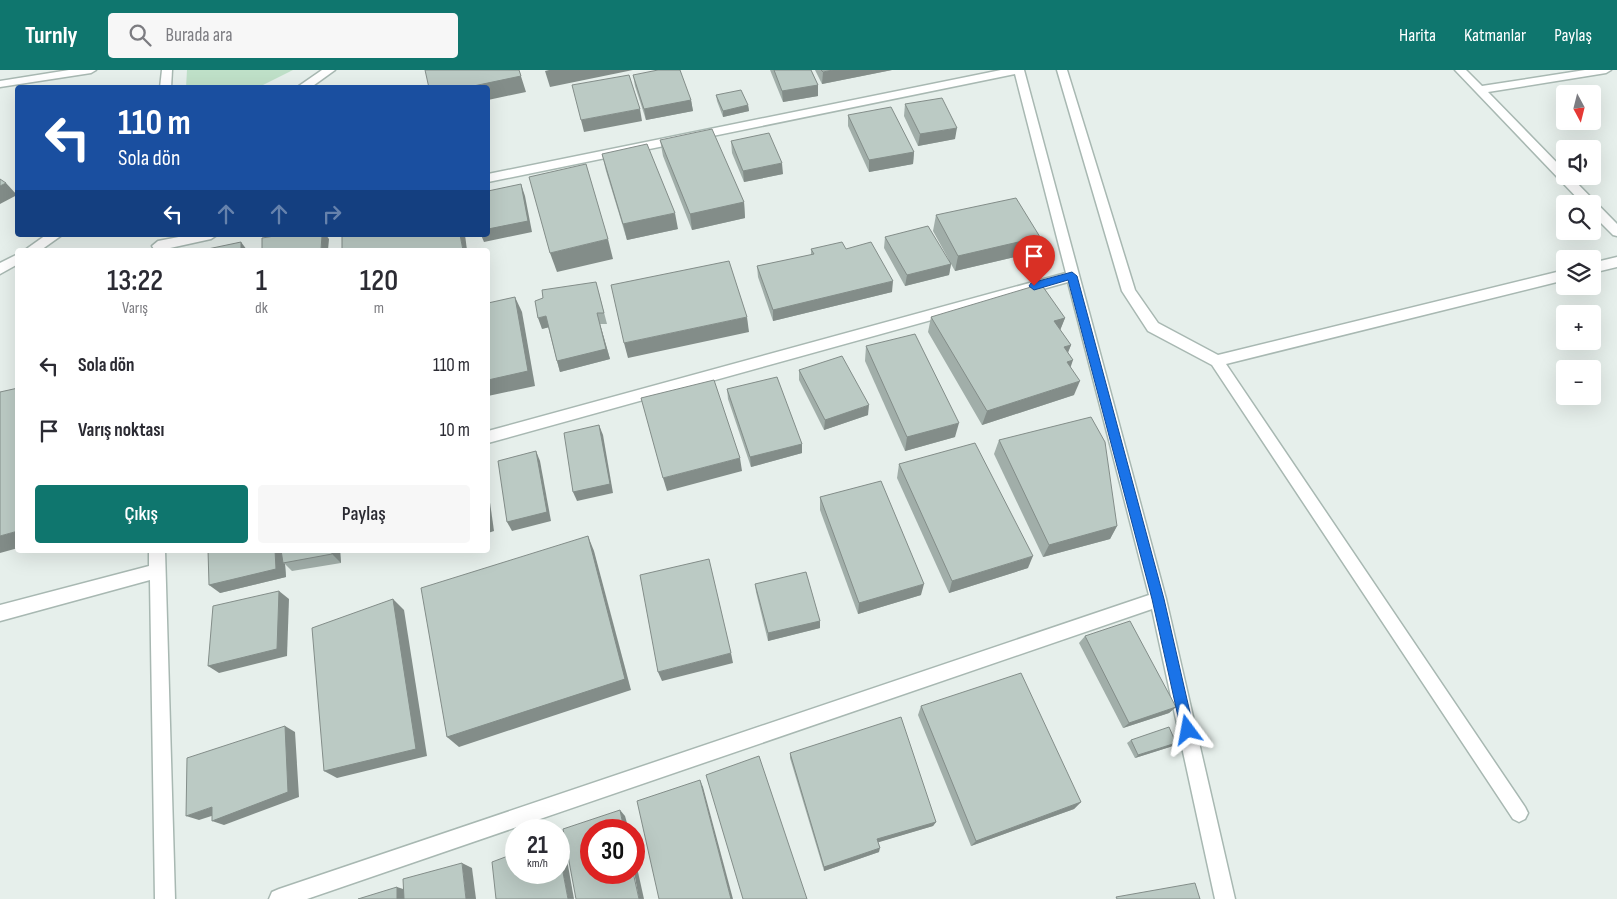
<!DOCTYPE html>
<html lang="tr">
<head>
<meta charset="utf-8">
<style>
	body { margin:0; font-family:"Sofia Sans Condensed",sans-serif; background:#f7f7f7; color:#2b2b33; height:100vh; display:flex; flex-direction:column; font-size:19px; white-space:nowrap }
	* { box-sizing:border-box; margin:0 }
	p { font-size:16px; color:#7c7c81 }
	.icon { flex:none; width:28px; height:28px; fill:none; stroke:currentColor; stroke-width:2; stroke-linecap:round; stroke-linejoin:round }
	.map { position:relative; flex:1; overflow:hidden }
	.side { position:absolute; left:15px; top:178px; width:475px; height:305px; display:flex; flex-direction:column; background:#fff; border-radius:5px; box-shadow:0 5px 20px #0002 }
	.side>* { flex:none }
	.top-card { position:absolute; left:15px; top:15px; width:475px; height:152px; border-radius:5px; box-shadow:0 5px 20px #0002; background:#1a4fa0; color:#fff; overflow:hidden }
	.needle { width:32px; rotate:173deg }
	.fabs { position:absolute; left:1556px; top:15px; display:grid; gap:10px }
	.fabs a { display:grid; place-items:center; width:45px; height:45px; border-radius:5px; background:#fff; box-shadow:0 5px 20px #0002; font-size:25px }
	.speed { position:absolute; left:505px; top:749px; display:flex; gap:10px; font-size:25px; font-weight:700; text-align:center }
	.speed>* { display:grid; place-content:center; width:65px; height:65px; border-radius:50%; background:#fff; box-shadow:0 5px 20px #0002; line-height:1 }
	.speed small { font-size:12px; font-weight:400 }
	.speed .limit { border:8px solid #d22; background:#fff; color:#111 }
	.pin { position:absolute; display:grid; place-items:center; width:42px; height:42px; color:#fff; margin:-51px -21px; border-radius:50% 50% 50% 0; rotate:-45deg; box-shadow:0 0 5px #0007 }
	.pin .icon { rotate:45deg }
	.me { position:absolute; width:55px; margin:-28px; rotate:347deg; stroke-linejoin:round; filter:drop-shadow(0 0 4px #0008) }
	.turn { display:flex; align-items:center; gap:18px; height:105px; padding:0 20px; font-size:22px }
	.turn .icon { width:65px; height:65px; stroke-width:2.5 }
	.turn b { display:block; font-size:35px; line-height:42px }
	.lanes { display:flex; align-items:center; height:48px; padding:0 20px; background:#0003; justify-content:center; gap:25px; direction:ltr }
	.lanes .off { opacity:.35 }
	.eta { display:flex; justify-content:space-evenly; align-items:center; height:85px; text-align:center }
	.eta b { font-size:30px; font-weight:600; line-height:35px }
	.action { display:flex; gap:10px; margin-top:auto; padding:10px 20px }
	.action a { flex:1; height:58px; border-radius:5px; background:#0f766e; color:#fff; font-size:20px; font-weight:600; line-height:58px; text-align:center }
	.action a+a { background:#f7f7f7; color:#2b2b33 }
	ul { padding:0; list-style:none }
	li { display:flex; align-items:center; gap:15px; height:65px; padding:0 20px }
	li div { flex:1 }
	li b { display:block; font-size:19px }
	li em { font-style:normal }
	header { display:flex; align-items:center; gap:30px; box-sizing:border-box; height:70px; padding:0 25px; background:#0f766e; color:#fff }
	header strong { font-size:24px }
	nav { display:flex; gap:28px; margin-inline-start:auto; font-size:18px }
	.search { width:350px; height:45px; background:#f7f7f7; display:flex; align-items:center; gap:12px; box-sizing:border-box; padding:0 18px; border-radius:5px; color:#7c7c81; font-size:19px }
	.map>svg:first-child { display:block }
	.green { fill:#bfe0c8 }
	.lines { fill:none; stroke-linecap:round; stroke-linejoin:round }
	.minor-casing { stroke:#a8b8b2; stroke-width:3 }
	.minor { fill:#fff; fill-rule:evenodd }
	.wall { fill:#a1aea9 }
	.shaded-wall { fill:#838d89 }
	.building { fill:#bbcac4; stroke:#838d89 }
	.route { fill:#1a73e8; stroke:#114b97 }
</style>
</head>
<body>
<header>
<strong>Turnly</strong>
<div class="search"><svg class="icon" aria-label="search" viewBox="0 0 24 24"><circle cx="10" cy="10" r="6"/><path d="M15 15l6 6"/></svg>Burada ara</div>
<nav><a>Harita</a><a>Katmanlar</a><a>Paylaş</a></nav>
</header>
<div class="map">
<svg width="1617" height="829" viewBox="0 0 1617 829">
	<rect width="100%" height="100%" fill="#e6efeb"/>
	<polygon class="green" points="187,0 293,0 259,17 186,18"/>
	<g class="lines">
		<defs>
			<g id="minor">
				<polygon points="69,0 96,0 91,3 0,17 0,11"/>
				<polygon points="162,0 172,0 171,18 160,18"/>
				<polygon points="322,0 335,0 310,18 296,18"/>
				<polygon points="1001,0 1024,0 1166,529 1235,829 1215,829 1152,539 307,829 269,829 272,822 279,819 1149,525 1068,212 488,373 488,361 1066,203 1015,4 488,112 488,104"/>
				<polygon points="1057,0 1067,0 1135,220 1158,253 1218,285 1565,200 1565,210 1226,294 1525,737 1528,743 1525,749 1519,752 1513,749 1212,295 1148,261 1122,221"/>
				<polygon points="1455,0 1466,0 1482,16 1585,0 1611,0 1606,3 1488,22 1565,101 1565,106 1570,106 1617,154 1617,166 1613,165 1592,144 1592,134 1583,134"/>
				<polygon points="46,165 62,165 41,180 25,180"/>
				<polygon points="189,165 217,165 211,169 161,180 154,179 152,176 158,171"/>
				<polygon points="18,184 18,194 0,204 0,193"/>
				<polygon points="1617,187 1617,197 1592,203 1592,193"/>
				<polygon points="149,480 165,480 175,829 155,829 150,510 0,551 0,535 149,496"/>
			</g>
		</defs>
		<use href="#minor" class="minor-casing"/>
		<use href="#minor" class="minor"/>
	</g>
	<g class="wall">
		<polygon points="770,0 811,0 818,15 818,26 783,32"/>
		<polygon points="815,0 892,0 822,14"/>
		<polygon points="633,5 691,30 693,41 646,50 635,16"/>
		<polygon points="716,25 748,35 749,41 723,47 717,31"/>
		<polygon points="905,34 955,69 918,76 904,46"/>
		<polygon points="848,45 914,82 913,94 869,102 848,56"/>
		<polygon points="660,70 744,132 745,148 692,160 663,86"/>
		<polygon points="731,71 783,104 744,112 732,83"/>
		<polygon points="602,84 678,159 627,170 606,101"/>
		<polygon points="936,145 1040,167 1036,182 955,201 951,194 949,205 905,216 884,178 885,167 949,190 933,161"/>
		<polygon points="811,179 846,179 892,222 773,251 758,207 757,196 811,185"/>
		<polygon points="599,223 607,254 600,254 610,289 560,302 557,291 548,257 542,259"/>
		<polygon points="931,247 1065,248 1060,260 1071,275 1068,282 1074,325 982,355 928,262"/>
		<polygon points="866,276 955,367 905,381 865,291"/>
		<polygon points="799,300 868,345 824,360 799,310"/>
		<polygon points="727,319 802,374 802,383 751,397 728,329"/>
		<polygon points="999,370 1117,456 1110,469 1043,487 994,384"/>
		<polygon points="899,394 1028,498 949,523 897,408"/>
		<polygon points="820,427 921,525 858,544 820,440"/>
		<polygon points="208,480 340,480 341,493 292,501 285,494 286,507 220,523"/>
		<polygon points="755,514 820,551 820,558 768,571 756,522"/>
		<polygon points="1085,566 1176,637 1169,643 1123,658 1079,573"/>
		<polygon points="921,636 1081,732 1074,739 971,776 918,645"/>
		<polygon points="1131,670 1176,673 1173,676 1135,688 1127,673"/>
		<polygon points="790,683 936,752 933,756 878,772 879,782 824,801 790,688"/>
	</g>
	<g class="shaded-wall">
		<polygon points="519,0 526,22 488,30 488,18 464,18"/>
		<polygon points="549,0 633,0 550,17 545,1"/>
		<polygon points="833,0 892,0 822,14 823,2"/>
		<polygon points="818,15 818,26 783,32 782,21"/>
		<polygon points="691,30 693,41 646,50 644,39"/>
		<polygon points="748,35 749,41 723,47 723,41"/>
		<polygon points="640,39 642,51 584,62 581,50"/>
		<polygon points="957,58 955,69 918,76 920,64"/>
		<polygon points="914,82 913,94 869,102 869,90"/>
		<polygon points="782,93 783,104 744,112 743,101"/>
		<polygon points="6,113 17,125 0,134 0,116"/>
		<polygon points="521,114 525,126 532,162 484,172 481,165 488,165 488,159"/>
		<polygon points="744,132 745,148 692,160 690,144"/>
		<polygon points="675,143 678,159 627,170 623,154"/>
		<polygon points="322,165 326,165 329,169 328,180 321,180"/>
		<polygon points="460,165 465,165 467,180 463,180"/>
		<polygon points="1040,167 1036,182 955,201 958,186"/>
		<polygon points="608,169 613,189 557,202 550,183"/>
		<polygon points="241,172 247,180 241,180"/>
		<polygon points="951,194 949,205 905,216 907,205"/>
		<polygon points="893,211 892,222 773,251 773,240"/>
		<polygon points="515,227 522,242 535,316 488,326 488,310"/>
		<polygon points="546,246 550,257 542,259 538,248"/>
		<polygon points="747,247 749,262 628,288 624,273"/>
		<polygon points="1065,248 1059,263 1054,251"/>
		<polygon points="600,254 610,289 560,302 557,291"/>
		<polygon points="1071,275 1065,290 1064,277"/>
		<polygon points="1073,290 1068,305 1067,292"/>
		<polygon points="1080,311 1074,325 982,355 987,341"/>
		<polygon points="869,335 868,345 824,360 825,350"/>
		<polygon points="959,353 955,367 905,381 907,367"/>
		<polygon points="599,355 603,365 613,423 577,431 573,422"/>
		<polygon points="802,374 802,383 751,397 750,387"/>
		<polygon points="536,381 540,391 551,451 512,461 507,452"/>
		<polygon points="740,388 742,401 667,421 663,408"/>
		<polygon points="488,418 494,461 488,463"/>
		<polygon points="1117,456 1110,469 1043,487 1049,475"/>
		<polygon points="18,461 18,478 0,483 0,466"/>
		<polygon points="588,466 594,481 631,620 459,677 447,667"/>
		<polygon points="275,480 283,480 283,493 285,494 286,507 220,523 209,515"/>
		<polygon points="332,480 340,480 341,493 332,484"/>
		<polygon points="1033,486 1028,498 949,523 952,511"/>
		<polygon points="924,514 921,525 858,544 859,533"/>
		<polygon points="279,521 289,529 287,586 219,603 208,596"/>
		<polygon points="393,529 404,540 427,686 337,708 324,701"/>
		<polygon points="820,551 820,558 768,571 768,563"/>
		<polygon points="731,583 733,593 662,611 658,602"/>
		<polygon points="1176,637 1169,643 1123,658 1129,653"/>
		<polygon points="285,656 295,662 299,727 224,755 212,751"/>
		<polygon points="1176,673 1173,676 1135,688 1138,685"/>
		<polygon points="700,710 703,717 733,829 731,829"/>
		<polygon points="1081,732 1074,739 971,776 976,771"/>
		<polygon points="212,737 224,742 199,750 186,746"/>
		<polygon points="620,740 625,746 629,760 624,760"/>
		<polygon points="936,752 933,756 876,773 877,769"/>
		<polygon points="559,769 564,773 574,829 568,829 559,781"/>
		<polygon points="880,778 879,782 824,801 824,797"/>
		<polygon points="634,784 644,829 639,829 634,802"/>
		<polygon points="462,793 472,798 476,829 466,829"/>
		<polygon points="397,817 409,821 410,829 397,829"/>
	</g>
	<g class="building">
		<polygon points="425,0 519,0 521,6 464,18 429,18"/>
		<polygon points="658,0 680,0 691,30 644,39 633,5"/>
		<polygon points="774,0 811,0 818,15 782,21"/>
		<polygon points="821,0 833,0 823,2"/>
		<polygon points="629,5 640,39 581,50 572,15"/>
		<polygon points="741,20 748,35 723,41 716,25"/>
		<polygon points="942,28 957,58 920,64 905,34"/>
		<polygon points="891,37 914,82 869,90 848,45"/>
		<polygon points="712,59 744,132 690,144 660,70"/>
		<polygon points="769,63 782,93 743,101 731,71"/>
		<polygon points="647,74 675,143 623,154 602,84"/>
		<polygon points="586,94 608,169 550,183 529,107"/>
		<polygon points="0,109 6,113 0,116"/>
		<polygon points="521,114 528,151 488,159 488,121"/>
		<polygon points="1016,128 1040,167 958,186 936,145"/>
		<polygon points="928,156 951,194 907,205 885,167"/>
		<polygon points="281,165 322,165 321,180 262,180 262,168"/>
		<polygon points="342,165 460,165 463,180 342,180"/>
		<polygon points="241,172 241,180 203,180"/>
		<polygon points="842,172 846,179 871,172 893,211 773,240 757,196 814,184 811,179"/>
		<polygon points="729,191 747,247 624,273 611,215"/>
		<polygon points="596,212 604,243 597,243 606,279 557,291 546,246 538,248 535,231 543,228 542,220"/>
		<polygon points="1041,214 1065,248 1054,251 1071,275 1064,277 1073,290 1067,292 1080,311 987,341 931,247"/>
		<polygon points="515,227 528,301 488,310 488,233"/>
		<polygon points="915,264 959,353 907,367 866,276"/>
		<polygon points="842,286 869,335 825,350 799,300"/>
		<polygon points="777,307 802,374 750,387 727,319"/>
		<polygon points="714,310 740,388 663,408 641,328"/>
		<polygon points="18,318 18,461 0,466 0,322"/>
		<polygon points="1091,347 1105,372 1117,456 1049,475 999,370"/>
		<polygon points="599,355 610,414 573,422 564,363"/>
		<polygon points="975,373 1033,486 952,511 899,394"/>
		<polygon points="536,381 547,442 507,452 498,391"/>
		<polygon points="881,411 924,514 859,533 820,427"/>
		<polygon points="588,466 625,609 447,667 421,518"/>
		<polygon points="208,480 275,480 276,499 209,515"/>
		<polygon points="281,480 332,480 332,484 283,493"/>
		<polygon points="709,489 731,583 658,602 640,505"/>
		<polygon points="806,502 820,551 768,563 755,514"/>
		<polygon points="279,521 277,579 208,596 213,536"/>
		<polygon points="393,529 416,679 324,701 312,558"/>
		<polygon points="1130,551 1176,637 1129,653 1085,566"/>
		<polygon points="1021,603 1081,732 976,771 921,636"/>
		<polygon points="901,647 936,752 877,769 880,778 824,797 790,683"/>
		<polygon points="285,656 288,722 212,751 212,737 186,746 187,688"/>
		<polygon points="1169,657 1176,673 1138,685 1131,670"/>
		<polygon points="759,686 807,829 743,829 706,705"/>
		<polygon points="700,710 731,829 659,829 637,731"/>
		<polygon points="620,740 624,760 591,760 591,802 633,802 639,829 576,829 563,759"/>
		<polygon points="559,781 568,829 496,829 492,792 516,783 516,802 559,802"/>
		<polygon points="462,793 466,829 404,829 403,809"/>
		<polygon points="1195,813 1200,829 1117,829 1116,827"/>
		<polygon points="397,817 397,829 358,829"/>
	</g>
	<polygon class="route" points="1072,202 1077,206 1164,529 1194,660 1192,665 1188,667 1183,665 1181,660 1152,529 1068,210 1034,220 1029,216 1031,213"/>
</svg>
<div class="fabs">
<a><svg class="needle" viewBox="-14 -14 28 28"><path d="M0-13l5 13h-10z" fill="#e53935"/><path d="M0 13l5-13h-10z" fill="#7c7c81"/></svg></a>
<a><svg class="icon" aria-label="sound" viewBox="0 0 24 24"><path d="M4 9h4l5-4v14l-5-4H4zM17 9q2 3 0 6"/></svg></a>
<a><svg class="icon" aria-label="search" viewBox="0 0 24 24"><circle cx="10" cy="10" r="6"/><path d="M15 15l6 6"/></svg></a>
<a><svg class="icon" aria-label="layers" viewBox="0 0 24 24"><path d="M12 4l9 5-9 5-9-5zM3 14l9 5 9-5"/></svg></a>
<a>+</a>
<a>−</a>
</div>
<div class="speed"><div>21<small>km/h</small></div><div class="limit">30</div></div>
<div class="pin" style="left:1034px;top:216px;background:#d93025"><svg class="icon" aria-label="arrive" viewBox="0 0 24 24"><path d="M6 21V4h12l-3 4 3 4H6"/></svg></div>
<svg class="me" style="left:1188px;top:660px" viewBox="-20 -20 40 40"><path d="M0-17L14 15 0 8-14 15z" fill="#1a73e8" stroke="#fff" stroke-width="4"/></svg>
<div class="top-card">
<div class="turn"><svg class="icon" aria-label="left" viewBox="0 0 24 24"><path d="M17 20v-9H6M10 6l-5 5 5 5"/></svg><div><b>110 m</b>Sola dön</div></div>
<div class="lanes"><svg class="icon" aria-label="left" viewBox="0 0 24 24"><path d="M17 20v-9H6M10 6l-5 5 5 5"/></svg><svg class="icon off" aria-label="ahead" viewBox="0 0 24 24"><path d="M12 20V5M6 11l6-6 6 6"/></svg><svg class="icon off" aria-label="ahead" viewBox="0 0 24 24"><path d="M12 20V5M6 11l6-6 6 6"/></svg><svg class="icon off" aria-label="right" viewBox="0 0 24 24"><path d="M7 20v-9h11M14 6l5 5-5 5"/></svg></div>
</div>
<section class="side">
<div class="eta">
<div><b>13:22</b><p>Varış</p></div>
<div><b>1</b><p>dk</p></div>
<div><b>120</b><p>m</p></div>
</div>
<ul>
<li><svg class="icon" aria-label="left" viewBox="0 0 24 24"><path d="M17 20v-9H6M10 6l-5 5 5 5"/></svg><div><b>Sola dön</b></div><em>110 m</em></li>
<li><svg class="icon" aria-label="arrive" viewBox="0 0 24 24"><path d="M6 21V4h12l-3 4 3 4H6"/></svg><div><b>Varış noktası</b></div><em>10 m</em></li>
</ul>
<div class="action"><a>Çıkış</a><a>Paylaş</a></div>
</section>
</div>
</body>
</html>
